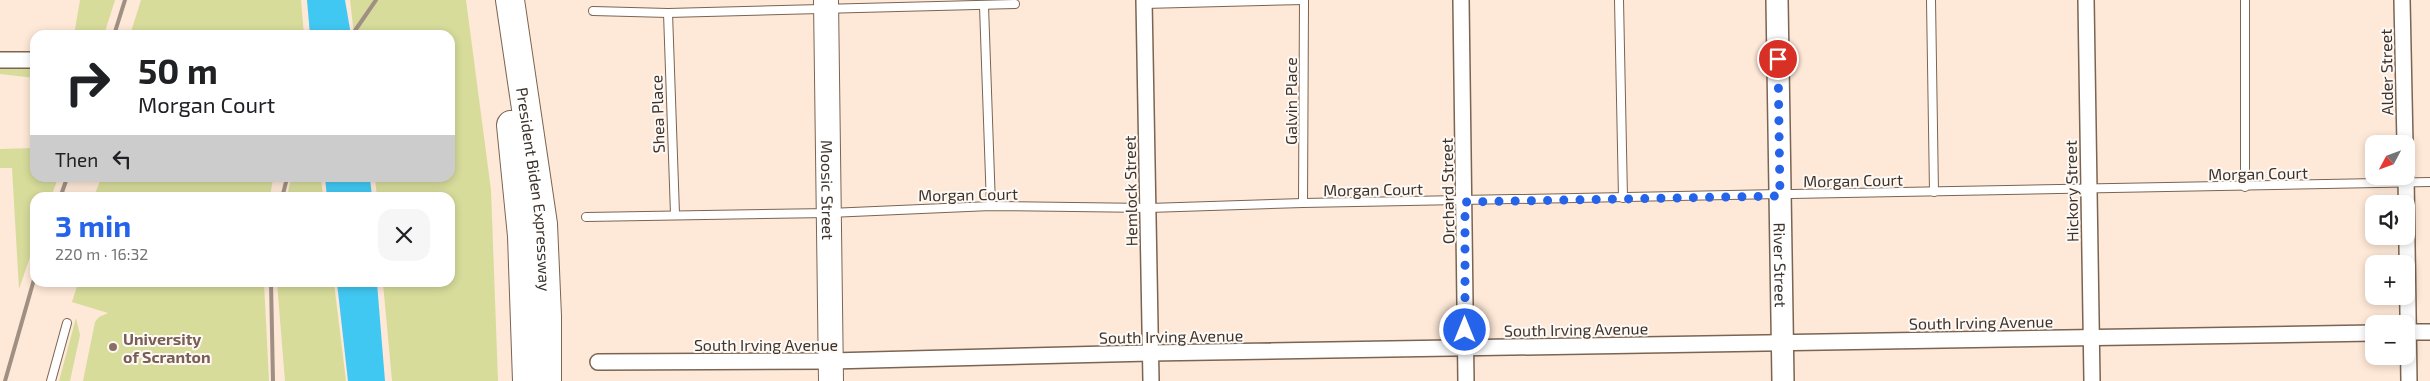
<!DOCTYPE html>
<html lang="en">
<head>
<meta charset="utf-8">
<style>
	body { margin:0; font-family:"Exo 2",sans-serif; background:#f6f6f6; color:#202124; height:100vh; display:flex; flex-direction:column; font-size:19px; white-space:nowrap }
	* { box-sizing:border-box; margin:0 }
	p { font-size:16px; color:#757577 }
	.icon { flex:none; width:28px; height:28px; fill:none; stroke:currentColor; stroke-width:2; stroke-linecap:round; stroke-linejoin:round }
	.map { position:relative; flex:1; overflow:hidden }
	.sheet { position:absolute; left:30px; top:192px; width:425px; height:95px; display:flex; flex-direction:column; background:#fff; border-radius:15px; box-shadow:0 2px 8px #0003 }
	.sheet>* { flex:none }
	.hud { position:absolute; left:30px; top:30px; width:425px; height:152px; border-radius:15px; box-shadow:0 2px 8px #0003; background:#fff; color:#202124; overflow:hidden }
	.needle { width:32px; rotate:229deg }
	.buttons { position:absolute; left:2365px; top:135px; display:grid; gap:10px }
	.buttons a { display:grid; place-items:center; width:50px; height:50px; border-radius:10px; background:#fff; box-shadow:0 2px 8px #0003; font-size:25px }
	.pin { position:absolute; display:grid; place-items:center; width:42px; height:42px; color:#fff; margin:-21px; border:2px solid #fff; border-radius:50%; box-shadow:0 1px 5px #0007 }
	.me { position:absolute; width:55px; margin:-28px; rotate:0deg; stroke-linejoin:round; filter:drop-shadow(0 0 4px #0008) }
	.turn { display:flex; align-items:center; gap:18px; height:105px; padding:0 25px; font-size:22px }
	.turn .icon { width:65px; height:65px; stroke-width:2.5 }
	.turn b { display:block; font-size:35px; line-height:42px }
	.then { display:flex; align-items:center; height:48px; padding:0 25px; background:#0003; gap:10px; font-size:19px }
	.round { display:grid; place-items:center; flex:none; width:52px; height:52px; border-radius:15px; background:#f6f6f6 }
	.headline { display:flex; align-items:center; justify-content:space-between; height:85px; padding:0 25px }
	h1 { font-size:30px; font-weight:700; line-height:38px; color:#2563eb }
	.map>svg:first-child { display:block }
	.green { fill:#d7dc9b }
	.water { fill:#41c8f2 }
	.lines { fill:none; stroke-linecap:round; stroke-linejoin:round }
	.service-casing { stroke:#7b6452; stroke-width:10 }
	.minor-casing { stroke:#7b6452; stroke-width:18 }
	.secondary-casing { stroke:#7b6452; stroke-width:24 }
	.primary-casing { stroke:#7b6452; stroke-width:26 }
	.motorway-casing { stroke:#7b6452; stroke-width:30 }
	.service { stroke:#fff; stroke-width:8 }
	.minor { stroke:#fff; stroke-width:15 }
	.secondary { stroke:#fff; stroke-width:21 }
	.primary { stroke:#fff; stroke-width:24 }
	.motorway { stroke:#fff; stroke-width:28 }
	.rail { stroke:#a09083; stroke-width:4 }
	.route { stroke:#2563eb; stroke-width:9; stroke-dasharray:0 16.2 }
	.education-dot { fill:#8d6e63; stroke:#fef9f5; stroke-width:2 }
	.labels { text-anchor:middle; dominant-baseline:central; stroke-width:4; stroke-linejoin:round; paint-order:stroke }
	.street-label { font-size:16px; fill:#3d332b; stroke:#fef9f5 }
	.education-label { font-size:16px; font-weight:bold; fill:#785e54; stroke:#fef9f5; text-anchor:start }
</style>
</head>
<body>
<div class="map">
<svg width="2430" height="381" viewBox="0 0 2430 381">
	<rect width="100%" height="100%" fill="#fee8d7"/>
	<g class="green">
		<polygon points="80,0 115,0 104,35 74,35"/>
		<polygon points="141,0 301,0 304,35 130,35"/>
		<polygon points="350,0 466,0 491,190 498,381 392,381 383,283 450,282 450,198 377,197 375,178 450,178 450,35 354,35"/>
		<polygon points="35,68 35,78 0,74 0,69"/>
		<polygon points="35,144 35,178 58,178 51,197 35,198 35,243 19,289 12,168 0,168 0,149 34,148"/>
		<polygon points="101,178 273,178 270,197 94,197"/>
		<polygon points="291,178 321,178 323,197 287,197"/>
		<polygon points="78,283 264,283 269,381 83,381 95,322 99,317 108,313 72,302"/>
		<polygon points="277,283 334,283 346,381 285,381"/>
		<polygon points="76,318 80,335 70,381 59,381"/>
	</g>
	<g class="water">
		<polygon points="307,0 345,0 351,35 310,35"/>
		<polygon points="325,178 370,178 372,197 327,197"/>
		<polygon points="337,283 377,283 385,381 348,381"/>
	</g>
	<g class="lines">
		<defs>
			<g id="service">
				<polyline points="1619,0 1623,198"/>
				<polyline points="1931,0 1934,192"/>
				<polyline points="2245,0 2245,187"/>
				<polyline points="1144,4 1304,0"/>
				<polyline points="984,6 991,206"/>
				<polyline points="593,11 668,13 1015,4"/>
				<polyline points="668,13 675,214"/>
				<polyline points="1303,203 1304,0"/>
				<polyline points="586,217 829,213 991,206 1149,208 1303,203 2430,182"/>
				<polyline points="51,381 67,323"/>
			</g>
			<g id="minor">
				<polyline points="1144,0 1151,381"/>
				<polyline points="1461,0 1466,381"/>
				<polyline points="2086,0 2092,381"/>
				<polyline points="2402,0 2405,144"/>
				<polyline points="0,60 35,60"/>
				<polyline points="2406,176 2409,381"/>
				<polyline points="2406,332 2430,332"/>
				<polyline points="598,362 831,361 1150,353 2374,333"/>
			</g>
			<g id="secondary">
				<path id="s1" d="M1777,0L1783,381"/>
			</g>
			<g id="primary">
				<path id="s2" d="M826,0L831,381"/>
			</g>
			<g id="motorway">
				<path id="s3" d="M510,0L543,224L547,316V381"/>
				<polyline points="511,125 522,236 527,381"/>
			</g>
		</defs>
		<use href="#service" class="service-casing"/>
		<use href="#minor" class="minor-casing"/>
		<use href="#secondary" class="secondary-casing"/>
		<use href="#primary" class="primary-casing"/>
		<use href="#motorway" class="motorway-casing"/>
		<use href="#service" class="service"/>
		<use href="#minor" class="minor"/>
		<use href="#secondary" class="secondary"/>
		<use href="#primary" class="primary"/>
		<use href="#motorway" class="motorway"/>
		<g class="rail">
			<polyline points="114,35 125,0"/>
			<polyline points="352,35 376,0"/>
			<polyline points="60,198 67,178"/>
			<polyline points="282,198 287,178"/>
			<polyline points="271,282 273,381"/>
			<polyline points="5,381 35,276"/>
		</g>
	</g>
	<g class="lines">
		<polyline class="route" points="1465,330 1465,202 1780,196 1778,59"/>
	</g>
	<circle class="education-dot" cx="113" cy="347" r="5"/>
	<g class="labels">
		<g class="street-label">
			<text transform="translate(2386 72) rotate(-91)">Alder Street</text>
			<text transform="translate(1290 101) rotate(-90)">Galvin Place</text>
			<text transform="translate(657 114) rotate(-92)">Shea Place</text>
			<text transform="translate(2258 173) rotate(-1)">Morgan Court</text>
			<text transform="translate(1853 180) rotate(-1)">Morgan Court</text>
			<text transform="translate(1373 189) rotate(-1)">Morgan Court</text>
			<text stroke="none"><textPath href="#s3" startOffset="191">President Biden Expressway</textPath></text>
			<text stroke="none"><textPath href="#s2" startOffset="190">Moosic Street</textPath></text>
			<text transform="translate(1130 191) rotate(-91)">Hemlock Street</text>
			<text transform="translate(1447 191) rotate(-91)">Orchard Street</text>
			<text transform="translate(2071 191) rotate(-91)">Hickory Street</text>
			<text transform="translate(968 194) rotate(-1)">Morgan Court</text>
			<text stroke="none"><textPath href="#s1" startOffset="265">River Street</textPath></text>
			<text transform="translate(1981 322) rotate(-1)">South Irving Avenue</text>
			<text transform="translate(1576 329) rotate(-1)">South Irving Avenue</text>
			<text transform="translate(1171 336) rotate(-1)">South Irving Avenue</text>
			<text x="766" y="344">South Irving Avenue</text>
		</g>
		<g class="education-label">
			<text x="123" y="338">University<tspan x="123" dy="18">of Scranton</tspan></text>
		</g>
	</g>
</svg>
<div class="buttons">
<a><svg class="needle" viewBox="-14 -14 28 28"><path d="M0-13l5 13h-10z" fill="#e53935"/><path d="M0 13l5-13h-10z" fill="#757577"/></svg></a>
<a><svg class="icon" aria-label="sound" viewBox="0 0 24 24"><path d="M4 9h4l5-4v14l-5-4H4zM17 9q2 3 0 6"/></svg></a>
<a>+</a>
<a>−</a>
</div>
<div class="pin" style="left:1778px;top:59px;background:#d93025"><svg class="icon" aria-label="arrive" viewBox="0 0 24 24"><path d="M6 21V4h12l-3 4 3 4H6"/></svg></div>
<svg class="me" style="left:1465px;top:330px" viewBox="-20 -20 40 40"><circle r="17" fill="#2563eb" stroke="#fff" stroke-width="3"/><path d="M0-11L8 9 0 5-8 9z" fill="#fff"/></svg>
<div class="hud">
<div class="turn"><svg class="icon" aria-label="right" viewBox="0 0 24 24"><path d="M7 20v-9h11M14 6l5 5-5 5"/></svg><div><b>50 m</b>Morgan Court</div></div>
<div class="then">Then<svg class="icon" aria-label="left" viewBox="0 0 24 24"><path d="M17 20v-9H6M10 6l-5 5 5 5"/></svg></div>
</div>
<section class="sheet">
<div class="headline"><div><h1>3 min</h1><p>220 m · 16:32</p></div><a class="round"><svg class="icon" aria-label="close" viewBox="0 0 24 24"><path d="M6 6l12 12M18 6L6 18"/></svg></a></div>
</section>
</div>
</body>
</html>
